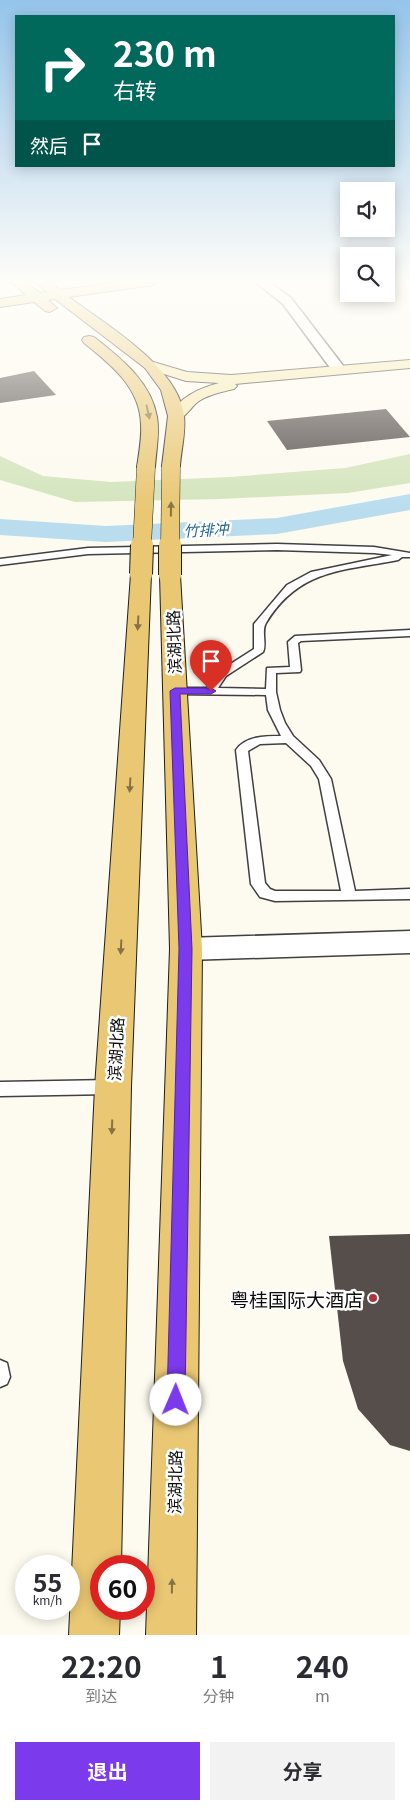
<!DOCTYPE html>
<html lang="zh">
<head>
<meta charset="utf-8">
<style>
	body { margin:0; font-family:Georgia,"Noto Sans SC",serif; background:#f2f2f3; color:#2b2b33; height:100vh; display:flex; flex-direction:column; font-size:19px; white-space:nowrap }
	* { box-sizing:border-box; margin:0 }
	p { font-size:16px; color:#7c7c81 }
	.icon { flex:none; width:28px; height:28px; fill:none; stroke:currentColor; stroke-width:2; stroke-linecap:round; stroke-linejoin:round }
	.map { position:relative; height:1635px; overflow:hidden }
	.sheet { display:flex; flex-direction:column; background:#fff; flex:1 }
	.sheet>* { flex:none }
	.top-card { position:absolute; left:15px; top:15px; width:380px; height:152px; border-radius:0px; box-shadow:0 2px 12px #0003; background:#00695c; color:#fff; overflow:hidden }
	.fabs { position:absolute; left:340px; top:182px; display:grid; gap:10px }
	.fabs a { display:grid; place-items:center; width:55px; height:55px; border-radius:0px; background:#fff; box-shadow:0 2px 12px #0003; font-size:25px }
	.speed { position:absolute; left:15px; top:1555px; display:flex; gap:10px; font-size:25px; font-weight:700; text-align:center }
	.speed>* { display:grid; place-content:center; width:65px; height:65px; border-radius:50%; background:#fff; box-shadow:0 2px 12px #0003; line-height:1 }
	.speed small { font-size:12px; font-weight:400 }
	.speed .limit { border:8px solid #d22; background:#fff; color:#111 }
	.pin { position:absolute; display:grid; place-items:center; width:42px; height:42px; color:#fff; margin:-51px -21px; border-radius:50% 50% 50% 0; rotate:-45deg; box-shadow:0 0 5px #0007 }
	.pin .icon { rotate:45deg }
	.me { position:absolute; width:55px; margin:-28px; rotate:1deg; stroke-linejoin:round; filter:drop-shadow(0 0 4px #0008) }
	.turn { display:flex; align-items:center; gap:18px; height:105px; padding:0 15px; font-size:22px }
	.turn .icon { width:65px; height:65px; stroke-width:2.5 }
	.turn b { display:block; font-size:35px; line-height:42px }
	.then { display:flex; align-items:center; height:48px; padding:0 15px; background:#0003; gap:10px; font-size:19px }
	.eta { display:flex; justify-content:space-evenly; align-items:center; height:85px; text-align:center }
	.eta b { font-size:30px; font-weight:700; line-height:35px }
	.cta { display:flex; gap:10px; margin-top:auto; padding:10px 15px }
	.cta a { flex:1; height:58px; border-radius:0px; background:#7c3aed; color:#fff; font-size:20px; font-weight:700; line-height:58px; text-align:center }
	.cta a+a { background:#f2f2f3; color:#2b2b33 }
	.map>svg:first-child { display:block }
	.green { fill:#d3e4bc }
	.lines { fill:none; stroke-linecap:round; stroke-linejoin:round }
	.river { fill:#b9ddef; fill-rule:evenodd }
	.building { fill:#554e4b }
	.service-casing { stroke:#404040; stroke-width:3 }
	.minor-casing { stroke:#404040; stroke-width:3 }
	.secondary-casing { stroke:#2f2f2f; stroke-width:2 }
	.primary-casing { stroke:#1e1e1e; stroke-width:2 }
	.service { fill:#fff; fill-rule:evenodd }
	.minor { fill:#fff; fill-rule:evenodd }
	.secondary { fill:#f6ebb1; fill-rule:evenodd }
	.primary { fill:#e9c773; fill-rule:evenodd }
	.primary-bridge-far1-casing { stroke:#1e1e1e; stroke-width:19; stroke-linecap:butt }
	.primary-bridge-casing { stroke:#1e1e1e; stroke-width:24; stroke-linecap:butt }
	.primary-bridge-far1 { stroke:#e9c773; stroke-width:18 }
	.primary-bridge { stroke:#e9c773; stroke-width:22 }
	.oneway { fill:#867345 }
	.route { fill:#7c3aed; stroke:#51269a }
	.poi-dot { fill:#ae3540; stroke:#fff; stroke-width:2 }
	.labels { text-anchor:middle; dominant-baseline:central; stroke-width:5; stroke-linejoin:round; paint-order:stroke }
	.far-water-label { font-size:15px; font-style:italic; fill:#246691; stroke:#fff }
	.street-label { font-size:16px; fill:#0d0d0d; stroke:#fff }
	.near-poi-label { font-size:19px; fill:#0d0d0d; stroke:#fff; text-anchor:end }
</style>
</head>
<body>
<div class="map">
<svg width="410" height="1635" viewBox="0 0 410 1635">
	<rect width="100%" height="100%" fill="#fdfaef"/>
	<polygon class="green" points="410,454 410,483 348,493 220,499 75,502 0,480 0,456 43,476 111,482 230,477 345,468"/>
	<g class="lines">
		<polygon class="river" points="410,494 410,510 277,534 106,542 0,535 0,519 106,526 277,518"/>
	</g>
	<g class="building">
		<polygon points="34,371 56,395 0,403 0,378"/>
		<polygon points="386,409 410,437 287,450 267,421"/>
		<polygon points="410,1234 410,1451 390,1445 358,1409 343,1361 329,1236"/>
	</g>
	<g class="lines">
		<defs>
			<g id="service">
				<path d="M277,544L374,547L410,553V557H402L398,560C342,571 299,569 266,623C261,631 267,644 263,652L226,676L218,688L266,689L267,668L290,667L288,642L295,636L410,630V636L301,641L298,643L301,670L300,672L276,673V692L280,710L285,723L293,736L319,760L331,779L355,891L410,889V899L275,901L260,897L251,884L236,750C246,736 265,736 281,736L268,710L266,695L175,694L170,691L175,688H207L218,672L254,649V624L287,585L311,572L392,555L374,553L277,550L88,554L0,565V559L88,548ZM286,743L311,766L319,779L341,891H275L270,889L265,883L248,751L260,744Z"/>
				<polygon points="111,1080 117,1082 119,1087 117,1092 111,1094 0,1096 0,1082"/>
				<polygon points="0,1360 7,1363 10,1377 7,1384 0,1387"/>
			</g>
			<g id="minor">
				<polygon points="254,281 268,281 291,298 344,367 346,370 344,373 334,373 283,304"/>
				<polygon points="410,931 410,953 186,960 176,957 172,949 176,941 186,938"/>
			</g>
			<path id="secondary" d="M410,360V368L235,384L237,386L234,389C222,392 210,394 199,401C189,408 184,423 170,419L168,416C181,397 197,389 219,383L186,381L145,368L143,365L145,362L150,361L187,372L231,375Z"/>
			<g id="primary">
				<path d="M10,281H24L40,293L47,292L34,281H48L60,290L125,281H159L153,285L69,297C106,325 179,367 184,416C186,432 181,450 180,466L177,470L171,471L165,470L162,466L168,416L161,390L145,368L55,299L48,300L57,308L50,312L45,311L34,302L0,307V299L26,295Z"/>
				<path d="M89,336L94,337C120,358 151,381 157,417C160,433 156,451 155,467L152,471L146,472L140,471L137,467C139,453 142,438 141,424C140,387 110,364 84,343L82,340L84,337Z"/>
				<polygon points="141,568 148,570 151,574 131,1087 121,1566 101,1566 101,1609 120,1609 119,1635 69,1635 95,1087 131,574 134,570"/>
				<polygon points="170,569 177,571 180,575 202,949 196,1635 146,1635 170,949 160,575 163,571"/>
			</g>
		</defs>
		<use href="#service" class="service-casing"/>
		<use href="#minor" class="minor-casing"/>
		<use href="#secondary" class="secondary-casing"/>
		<use href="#primary" class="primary-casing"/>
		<use href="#service" class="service"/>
		<use href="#minor" class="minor"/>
		<use href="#secondary" class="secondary"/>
		<use href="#primary" class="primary"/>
		<defs>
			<g id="primary-bridge-far1">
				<polyline points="142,546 146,467"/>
				<polyline points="170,546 171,466"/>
			</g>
			<g id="primary-bridge">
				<polyline points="141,574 142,545"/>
				<polyline points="170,575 170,545"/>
			</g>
		</defs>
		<use href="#primary-bridge-far1" class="primary-bridge-far1-casing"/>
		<use href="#primary-bridge" class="primary-bridge-casing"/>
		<use href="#primary-bridge-far1" class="primary-bridge-far1"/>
		<use href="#primary-bridge" class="primary-bridge"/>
	</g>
	<defs><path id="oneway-solid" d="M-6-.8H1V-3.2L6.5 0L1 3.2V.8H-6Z" transform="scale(1.25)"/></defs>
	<g class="oneway">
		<use href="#oneway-solid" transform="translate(148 412) rotate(78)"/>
		<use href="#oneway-solid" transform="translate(171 509) rotate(-89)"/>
		<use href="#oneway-solid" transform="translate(138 623) rotate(93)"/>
		<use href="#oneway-solid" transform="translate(130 785) rotate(93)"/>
		<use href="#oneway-solid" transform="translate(121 947) rotate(93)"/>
		<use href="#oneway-solid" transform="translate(112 1127) rotate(92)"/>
		<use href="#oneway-solid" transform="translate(172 1586) rotate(-89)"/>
	</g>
	<linearGradient id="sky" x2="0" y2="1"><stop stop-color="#95c4eb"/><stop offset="0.55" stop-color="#fefdf8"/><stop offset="1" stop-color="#fefdf8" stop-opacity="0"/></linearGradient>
	<rect width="410" height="510" fill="url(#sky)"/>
	<polygon class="route" points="175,688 211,688 216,691 211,694 180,694 192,949 185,1400 183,1406 176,1409 170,1406 167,1400 179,949 170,691"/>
	<circle class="poi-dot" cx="373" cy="1298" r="5"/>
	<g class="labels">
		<g class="far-water-label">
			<text transform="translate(206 529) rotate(-3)">竹排冲</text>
		</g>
		<g class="street-label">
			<text transform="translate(173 642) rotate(-92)">滨湖北路</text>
			<text transform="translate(115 1049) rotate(-87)">滨湖北路</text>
			<text transform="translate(174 1482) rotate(-89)">滨湖北路</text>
		</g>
		<g class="near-poi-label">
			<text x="363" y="1298">粤桂国际大酒店</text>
		</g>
	</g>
</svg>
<div class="fabs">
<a><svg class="icon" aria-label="sound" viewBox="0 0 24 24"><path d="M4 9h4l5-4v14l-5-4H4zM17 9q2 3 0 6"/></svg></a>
<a><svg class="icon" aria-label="search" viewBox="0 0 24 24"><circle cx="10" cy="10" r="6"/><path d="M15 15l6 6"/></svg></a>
</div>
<div class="speed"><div>55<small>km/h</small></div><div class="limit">60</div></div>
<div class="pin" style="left:211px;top:691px;background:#d93025"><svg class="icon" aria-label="arrive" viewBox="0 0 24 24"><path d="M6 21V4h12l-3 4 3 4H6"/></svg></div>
<svg class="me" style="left:176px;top:1400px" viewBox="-20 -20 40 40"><circle r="19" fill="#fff"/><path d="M0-13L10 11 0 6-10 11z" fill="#7c3aed"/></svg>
<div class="top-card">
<div class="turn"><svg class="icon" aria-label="right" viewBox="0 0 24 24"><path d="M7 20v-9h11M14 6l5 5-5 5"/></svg><div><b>230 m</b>右转</div></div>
<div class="then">然后<svg class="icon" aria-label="arrive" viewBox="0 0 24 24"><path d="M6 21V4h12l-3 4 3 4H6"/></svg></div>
</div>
</div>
<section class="sheet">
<div class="eta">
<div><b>22:20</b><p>到达</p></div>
<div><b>1</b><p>分钟</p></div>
<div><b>240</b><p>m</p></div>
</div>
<div class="cta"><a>退出</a><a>分享</a></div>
</section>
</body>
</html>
